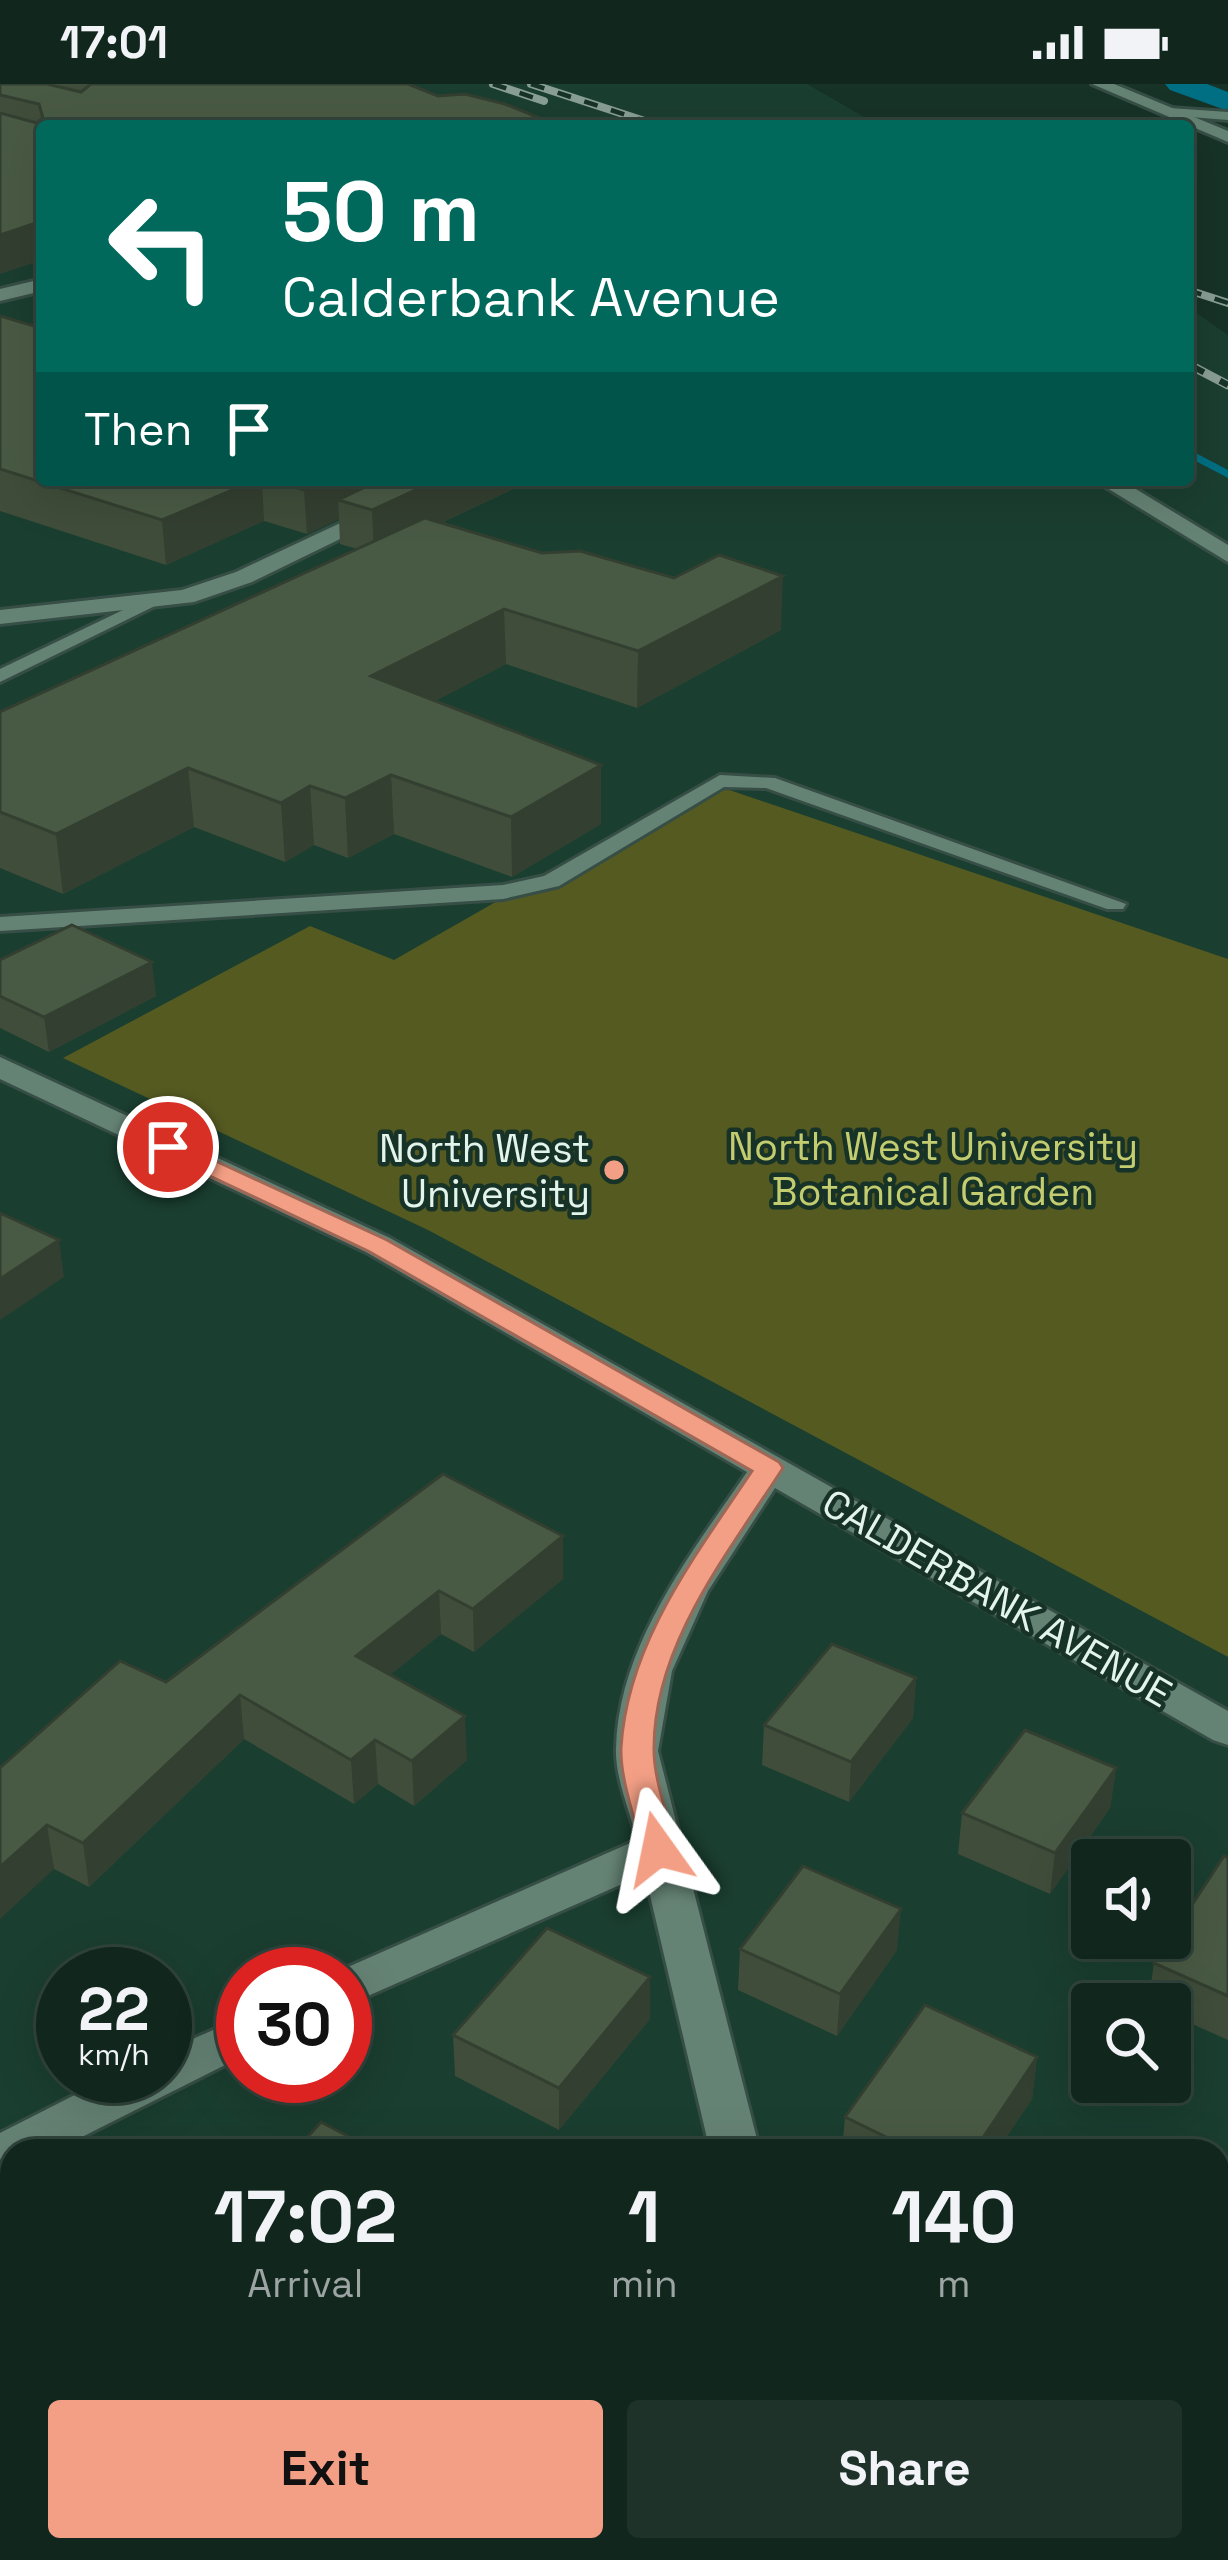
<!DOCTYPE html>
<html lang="en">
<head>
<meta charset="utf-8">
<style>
	body { margin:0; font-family:"Space Grotesk",sans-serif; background:#1e322a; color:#f1f3f6; height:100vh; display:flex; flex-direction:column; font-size:45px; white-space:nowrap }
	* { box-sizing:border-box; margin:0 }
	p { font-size:39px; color:#9ca5a4 }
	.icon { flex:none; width:66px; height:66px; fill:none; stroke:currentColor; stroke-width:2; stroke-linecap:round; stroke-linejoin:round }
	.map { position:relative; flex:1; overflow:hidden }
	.details { position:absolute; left:0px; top:2055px; width:1230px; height:423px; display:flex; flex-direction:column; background:#11261d; border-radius:36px 36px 0 0; box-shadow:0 12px 48px #0002,0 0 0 3px #30433b }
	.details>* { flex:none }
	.guide { position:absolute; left:36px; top:36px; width:1158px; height:366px; border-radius:12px; box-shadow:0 12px 48px #0002,0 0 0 3px #30433b; background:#00695c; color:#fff; overflow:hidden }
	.buttons { position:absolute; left:1071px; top:1755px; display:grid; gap:24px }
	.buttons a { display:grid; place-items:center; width:120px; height:120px; border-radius:12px; background:#11261d; box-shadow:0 12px 48px #0002,0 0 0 3px #30433b; font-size:60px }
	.speed { position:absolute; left:36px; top:1863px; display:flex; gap:24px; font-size:60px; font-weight:700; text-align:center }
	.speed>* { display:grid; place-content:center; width:156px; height:156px; border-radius:50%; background:#11261d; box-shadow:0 12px 48px #0002,0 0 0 3px #30433b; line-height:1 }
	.speed small { font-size:30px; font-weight:400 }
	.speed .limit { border:18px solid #d22; background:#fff; color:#111 }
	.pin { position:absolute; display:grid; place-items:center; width:102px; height:102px; color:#fff; margin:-51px; border:6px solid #fff; border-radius:50%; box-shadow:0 3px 12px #0007 }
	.me { position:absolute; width:132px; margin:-66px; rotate:348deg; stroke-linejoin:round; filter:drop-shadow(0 0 9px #0008) }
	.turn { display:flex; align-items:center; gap:42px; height:252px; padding:0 48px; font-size:54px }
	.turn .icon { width:156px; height:156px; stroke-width:2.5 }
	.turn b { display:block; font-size:84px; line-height:102px }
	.then { display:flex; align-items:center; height:114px; padding:0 48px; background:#0003; gap:24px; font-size:45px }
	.eta { display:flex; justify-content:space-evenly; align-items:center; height:204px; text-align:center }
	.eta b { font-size:72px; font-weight:700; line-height:84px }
	.cta { display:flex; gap:24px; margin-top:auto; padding:24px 48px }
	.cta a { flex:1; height:138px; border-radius:12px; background:#f39f85; color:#111; font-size:48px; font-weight:700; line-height:138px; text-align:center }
	.cta a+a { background:#1e322a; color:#f1f3f6 }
	.status { display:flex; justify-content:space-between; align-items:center; height:84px; padding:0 60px; background:#11261d; direction:ltr }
	.status svg { height:33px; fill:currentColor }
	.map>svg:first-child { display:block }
	.built { fill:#1a3e30; fill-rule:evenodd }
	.green { fill:#555a21 }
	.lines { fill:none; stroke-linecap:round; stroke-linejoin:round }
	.stream { fill:#006f83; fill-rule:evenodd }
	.canal { fill:#006f83; fill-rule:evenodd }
	.lane-casing { stroke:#364e45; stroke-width:6 }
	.street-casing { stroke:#364e45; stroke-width:6 }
	.lane { fill:#658375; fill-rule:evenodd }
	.street { fill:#658375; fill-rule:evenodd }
	.rail-far1-casing { stroke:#899e95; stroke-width:8 }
	.rail-casing { stroke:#899e95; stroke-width:9 }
	.rail-far1 { stroke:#173227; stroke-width:4.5; stroke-dasharray:14; stroke-linecap:butt }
	.rail { stroke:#173227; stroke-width:6; stroke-dasharray:18; stroke-linecap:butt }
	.wall { fill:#3f4d3a }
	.shaded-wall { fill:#333f30 }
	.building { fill:#495a44; stroke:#333f30; stroke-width:3 }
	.route { fill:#f39f85; stroke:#9e6756; stroke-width:3 }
	.poi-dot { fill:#f39f85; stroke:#173227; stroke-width:4.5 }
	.labels { text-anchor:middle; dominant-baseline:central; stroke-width:9; stroke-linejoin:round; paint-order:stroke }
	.park-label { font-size:39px; fill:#c3cd6f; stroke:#173227 }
	.poi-label { font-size:39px; fill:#e3f4ec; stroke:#173227; text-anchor:end }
	.street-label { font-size:39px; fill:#e3f4ec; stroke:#173227 }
</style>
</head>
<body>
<div class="status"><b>17:01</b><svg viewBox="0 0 49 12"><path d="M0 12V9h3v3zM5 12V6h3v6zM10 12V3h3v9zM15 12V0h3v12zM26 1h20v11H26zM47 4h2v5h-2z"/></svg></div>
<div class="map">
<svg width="1228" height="2476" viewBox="0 0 1228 2476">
	<rect width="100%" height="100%" fill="#173227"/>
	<path class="built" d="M0,0H807L880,42H42V396H1188V223L1228,251V2476H0ZM1092,1776H1170V1854H1092ZM63,1890H165V1992H63ZM243,1890H345V1992H243ZM1092,1920H1170V1998H1092ZM12,2067H1218V2466H12Z"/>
	<g class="green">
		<polygon points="706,698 1228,875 1228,1573 428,1146 63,974 310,842 394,876"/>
		<polygon points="1228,2170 1228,2476 974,2476 982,2466 1218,2466 1218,2182"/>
	</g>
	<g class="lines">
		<polygon class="stream" points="1188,365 1228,386 1228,394 1188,373"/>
		<polygon class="canal" points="1165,0 1207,0 1228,8 1228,27 1170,6"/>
		<defs>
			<g id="lane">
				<polygon points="1169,24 1228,28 1228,36 1165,31"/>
				<polygon points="148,514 163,518 0,598 0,585"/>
				<polygon points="720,691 775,694 1126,820 1123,825 1107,825 766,704 724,703 559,802 503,815 0,847 0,833 503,801 544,792"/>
			</g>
			<g id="street">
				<polygon points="1092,0 1114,0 1228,47 1228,58"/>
				<polygon points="42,195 42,207 0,217 0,205"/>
				<polygon points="432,396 461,396 252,498 194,518 0,540 0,526 182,506 236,488"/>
				<polygon points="1094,396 1121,396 1228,461 1228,478"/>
				<path d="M0,973L390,1154L1228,1627V1661L1213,1656L775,1404L708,1507L672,1587L658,1667L760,2067H710L645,1790L345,1922V1890H332L637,1756C630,1728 615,1693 616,1665C618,1561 691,1470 747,1388L366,1168L0,995Z"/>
				<polygon points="243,1933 243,1972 54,2067 12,2067 12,2088 0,2092 0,2049 112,1992 165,1992 165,1967"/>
				<polygon points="761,2466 817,2466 816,2476 760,2476"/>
			</g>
		</defs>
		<use href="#lane" class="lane-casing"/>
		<use href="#street" class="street-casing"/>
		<use href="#lane" class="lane"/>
		<use href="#street" class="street"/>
		<defs>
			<g id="rail-far1">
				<polyline points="493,0 544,17"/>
				<polyline points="531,0 660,42"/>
				<polyline points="1188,206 1228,219"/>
			</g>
			<polyline id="rail" points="1188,280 1228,301"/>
		</defs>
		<use href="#rail-far1" class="rail-far1-casing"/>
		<use href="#rail" class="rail-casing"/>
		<use href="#rail-far1" class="rail-far1"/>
		<use href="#rail" class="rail"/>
	</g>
	<g class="wall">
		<polygon points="0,0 408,0 438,12 42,42 0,190"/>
		<polygon points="0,232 42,396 532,396 441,439 781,546 637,624 506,580 435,617 601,740 512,793 394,750 348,774 314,761 285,778 194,743 63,810 0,784 0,628 357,465 340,460 339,435 307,450 264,437 166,481 0,427"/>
		<polygon points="0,876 156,912 49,968 0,944"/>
		<polygon points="563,1452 563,1495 474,1568 441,1550 390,1591 467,1676 414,1722 378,1700 354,1720 244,1655 89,1803 54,1785 0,1684 166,1598"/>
		<polygon points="916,1594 913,1634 849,1718 762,1681 764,1641"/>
		<polygon points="1116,1684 1110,1724 1050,1810 958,1770 962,1729"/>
		<polygon points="1228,1774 1228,1956 1170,1930 1170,1920 1148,1920 1154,1879"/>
		<polygon points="740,1865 897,1866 837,1952 738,1906"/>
		<polygon points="650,1935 559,2046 455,1992 453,1951"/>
		<polygon points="1037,1973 1032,2015 997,2067 842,2067 845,2033"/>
		<polygon points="550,2466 687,2466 681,2476 567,2476"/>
	</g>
	<g class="shaded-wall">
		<polygon points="42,137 42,176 0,190 0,151"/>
		<polygon points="256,396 262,396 264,437 166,481 162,436"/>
		<polygon points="326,396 421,396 338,416 339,435 307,450 304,406"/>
		<polygon points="437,396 532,396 374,470 372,426"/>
		<polygon points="783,492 781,546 637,624 638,567"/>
		<polygon points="504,525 506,580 374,649 371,592"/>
		<polygon points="601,681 601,740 512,793 511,733"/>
		<polygon points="188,684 194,743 63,810 56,750"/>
		<polygon points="391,691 394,750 348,774 345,714"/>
		<polygon points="310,702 314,761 285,778 281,719"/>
		<polygon points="152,878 156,912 49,968 44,933"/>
		<polygon points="59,1156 64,1193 0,1236 0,1195"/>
		<polygon points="563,1452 563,1495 474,1568 473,1525"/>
		<polygon points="439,1507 441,1550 359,1616 356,1572"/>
		<polygon points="916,1594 913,1634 849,1718 851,1678"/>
		<polygon points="240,1611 244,1655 89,1803 83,1759"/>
		<polygon points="465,1632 467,1676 414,1722 412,1677"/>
		<polygon points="375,1656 378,1700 354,1720 351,1676"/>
		<polygon points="1116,1684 1110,1724 1050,1810 1055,1769"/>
		<polygon points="47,1741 54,1785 0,1835 0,1783"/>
		<polygon points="901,1825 897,1866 837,1952 840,1910"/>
		<polygon points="650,1893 650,1935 559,2046 559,2004"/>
		<polygon points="1037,1973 1032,2015 997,2067 974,2067"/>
		<polygon points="12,2293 12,2343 0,2356 0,2306"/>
		<polygon points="661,2466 687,2466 681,2476 654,2476"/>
	</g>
	<g class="building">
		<polygon points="0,0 47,0 81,8 91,0 408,0 438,12 465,10 505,20 559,42 42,42 42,137 0,151 0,29 37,39 43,34 39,20 0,11"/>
		<polygon points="0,232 34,242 42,239 42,396 256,396 162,436 0,385"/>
		<polygon points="270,396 326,396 304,406"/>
		<polygon points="380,396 437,396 372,426 338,416"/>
		<polygon points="425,434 542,469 580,467 674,494 719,471 783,492 638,567 504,525 371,592 601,681 511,733 391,691 345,714 310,702 281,719 188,684 56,750 0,728 0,628"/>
		<polygon points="72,841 152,878 44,933 0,912 0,876"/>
		<polygon points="0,1129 59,1156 0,1195"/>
		<polygon points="443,1390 563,1452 473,1525 439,1507 356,1572 465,1632 412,1677 375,1656 351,1676 240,1611 83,1759 47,1741 0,1783 0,1684 120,1577 166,1598"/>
		<polygon points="832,1560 916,1594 851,1678 764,1641"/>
		<polygon points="1025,1646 1116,1684 1055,1769 962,1729"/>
		<polygon points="1224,1772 1228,1774 1228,1912 1154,1879"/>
		<polygon points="803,1782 901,1825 840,1910 740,1865"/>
		<polygon points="547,1844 650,1893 559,2004 453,1951"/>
		<polygon points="925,1921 1037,1973 974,2067 915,2067 845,2033"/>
		<polygon points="321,2038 376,2067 295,2067"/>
		<polygon points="12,2191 12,2293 0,2306 0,2205"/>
		<polygon points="12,2446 12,2466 55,2466 71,2476 0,2476 0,2459"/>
		<polygon points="269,2466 309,2466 327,2476 262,2476"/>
		<polygon points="621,2466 661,2466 654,2476 638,2476"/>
	</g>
	<path class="route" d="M168,1055L387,1156L779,1378L783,1384C729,1468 653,1561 654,1666C654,1697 669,1734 675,1765L670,1774L658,1778L647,1774L642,1765C635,1734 620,1695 621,1664C627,1559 696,1471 752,1387L368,1167L159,1068L155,1063Z"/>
	<circle class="poi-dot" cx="614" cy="1086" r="12"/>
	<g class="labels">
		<g class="park-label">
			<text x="933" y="1062">North West University<tspan x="933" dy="45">Botanical Garden</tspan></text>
		</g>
		<g class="poi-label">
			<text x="590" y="1064">North West<tspan x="590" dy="45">University</tspan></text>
		</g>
		<g class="street-label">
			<text transform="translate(997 1514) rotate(30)">CALDERBANK AVENUE</text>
		</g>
	</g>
</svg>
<div class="buttons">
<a><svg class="icon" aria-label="sound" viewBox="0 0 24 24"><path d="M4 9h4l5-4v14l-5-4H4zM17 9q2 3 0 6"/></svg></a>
<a><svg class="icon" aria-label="search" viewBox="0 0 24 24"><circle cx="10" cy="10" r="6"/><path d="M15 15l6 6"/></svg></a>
</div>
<div class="speed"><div>22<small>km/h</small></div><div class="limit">30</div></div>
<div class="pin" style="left:168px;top:1063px;background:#d93025"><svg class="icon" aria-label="arrive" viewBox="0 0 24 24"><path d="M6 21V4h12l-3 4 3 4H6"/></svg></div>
<svg class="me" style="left:658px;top:1765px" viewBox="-20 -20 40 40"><path d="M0-17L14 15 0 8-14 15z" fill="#f39f85" stroke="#fff" stroke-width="4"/></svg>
<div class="guide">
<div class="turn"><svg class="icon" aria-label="left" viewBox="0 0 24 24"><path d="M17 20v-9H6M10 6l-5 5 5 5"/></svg><div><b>50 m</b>Calderbank Avenue</div></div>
<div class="then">Then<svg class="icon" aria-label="arrive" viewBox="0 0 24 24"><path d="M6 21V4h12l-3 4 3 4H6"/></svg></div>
</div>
<section class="details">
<div class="eta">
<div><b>17:02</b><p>Arrival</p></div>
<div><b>1</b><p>min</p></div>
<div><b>140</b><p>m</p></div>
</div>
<div class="cta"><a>Exit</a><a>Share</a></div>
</section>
</div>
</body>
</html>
